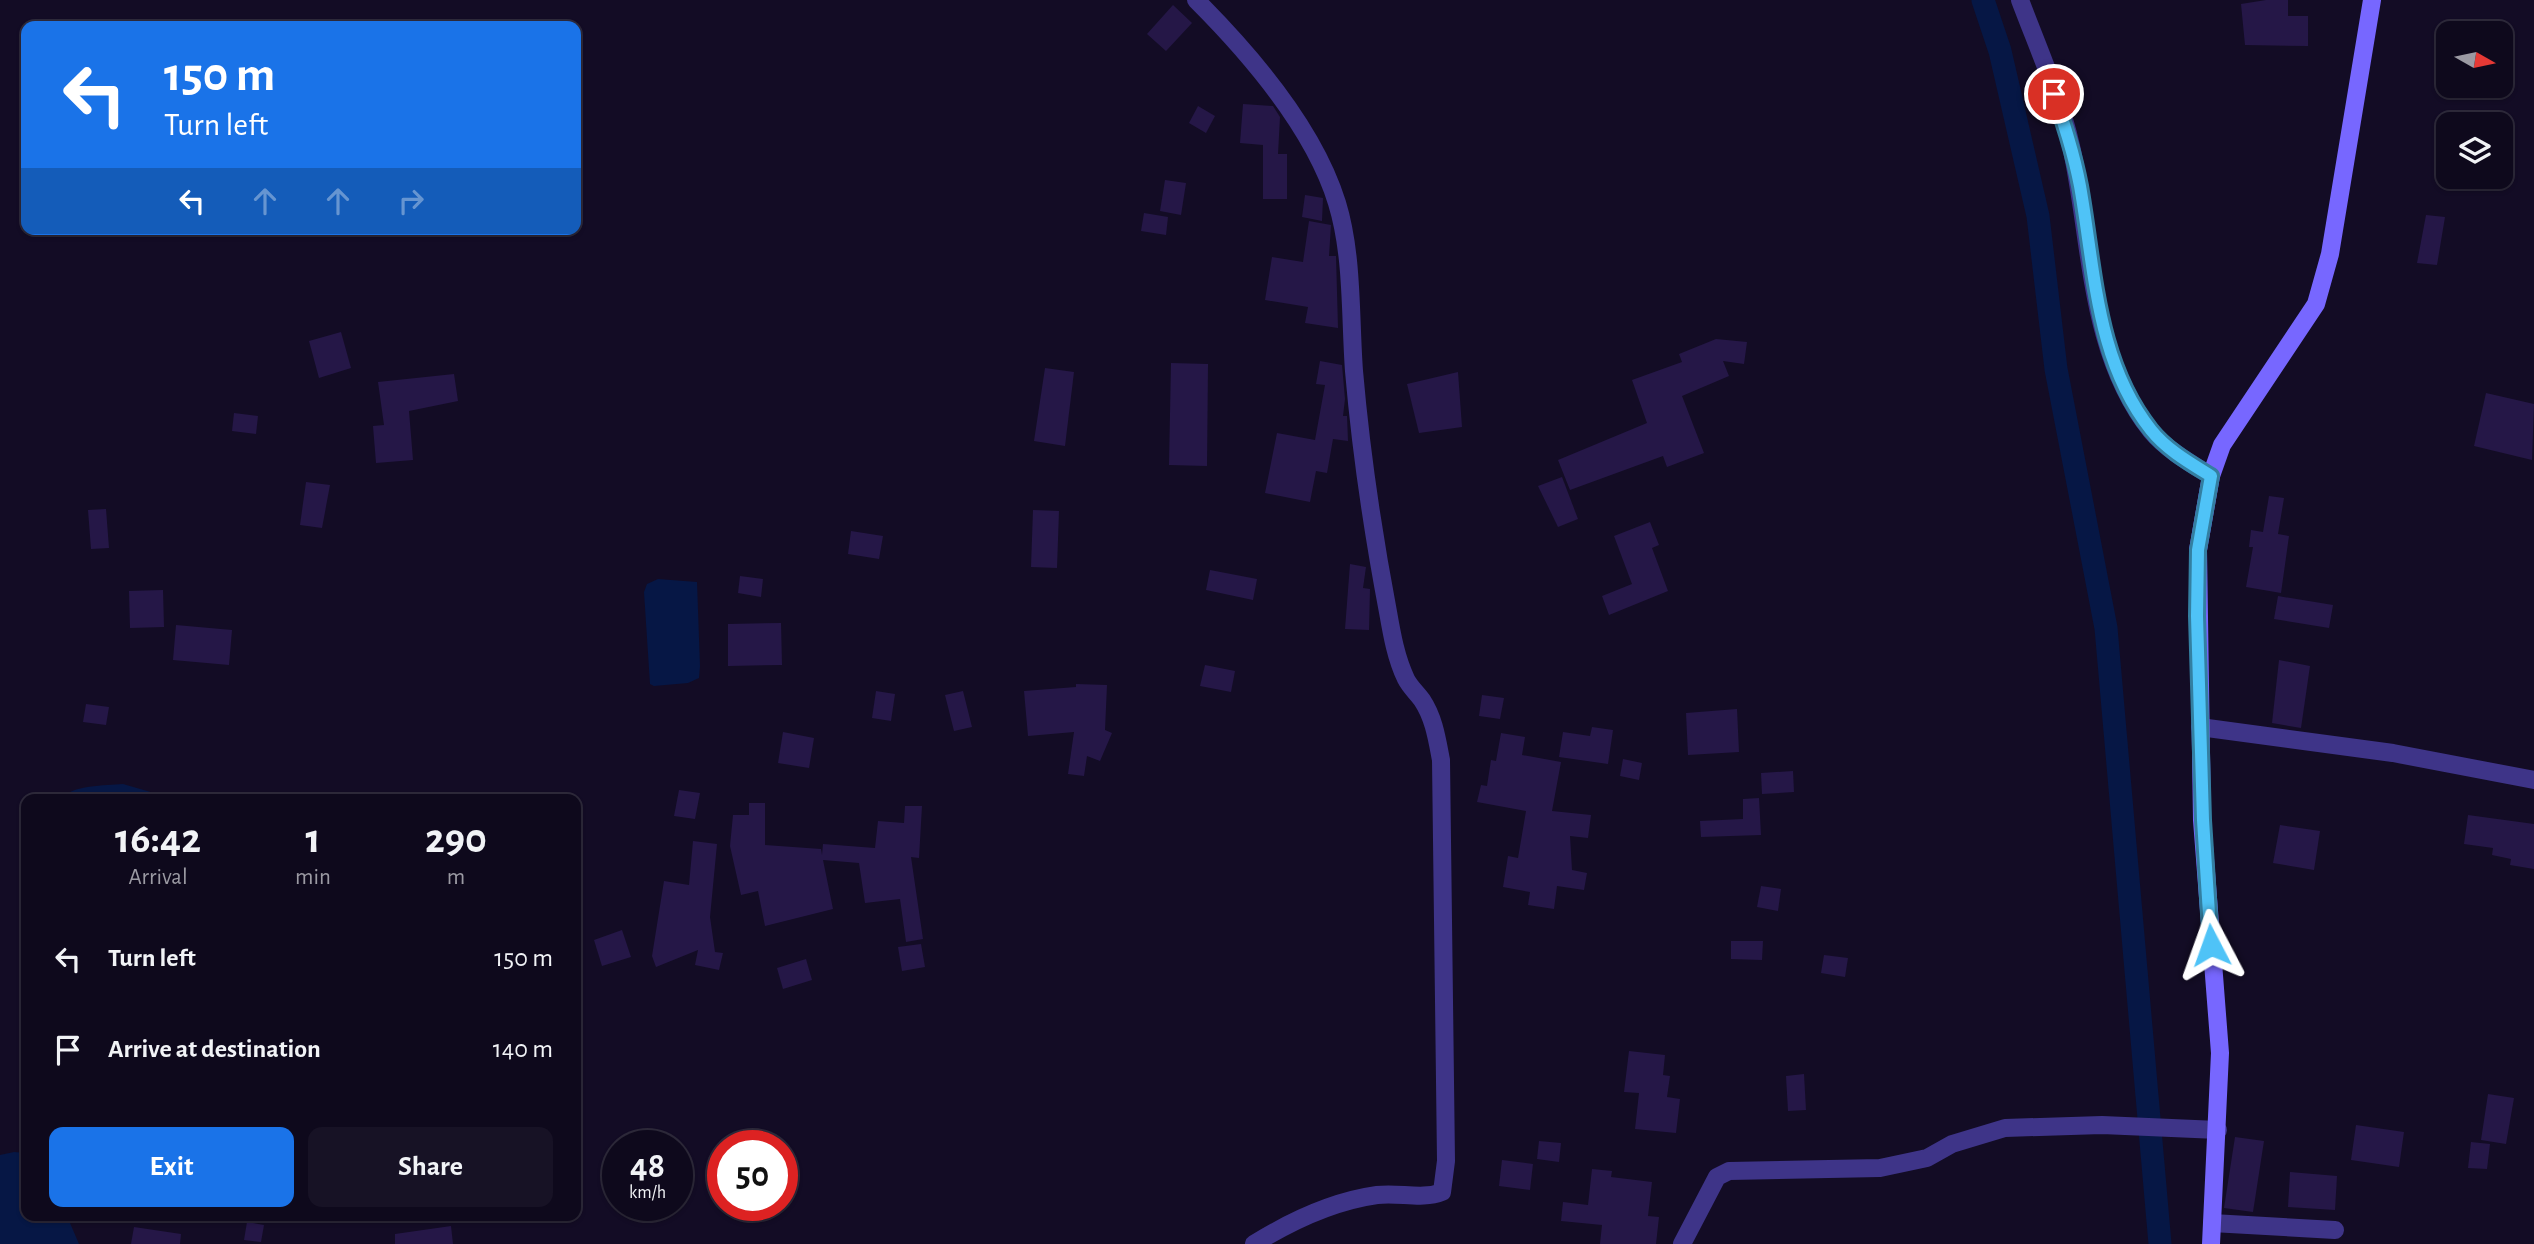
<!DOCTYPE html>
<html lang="en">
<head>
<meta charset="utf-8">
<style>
	body { margin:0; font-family:"Alegreya Sans",sans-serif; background:#171225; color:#f1f3f6; height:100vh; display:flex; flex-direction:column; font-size:26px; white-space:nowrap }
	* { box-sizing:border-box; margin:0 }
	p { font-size:23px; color:#9b9aa3 }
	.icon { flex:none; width:38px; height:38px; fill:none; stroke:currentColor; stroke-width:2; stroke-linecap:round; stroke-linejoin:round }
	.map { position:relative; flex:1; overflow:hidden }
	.sheet { position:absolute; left:21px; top:794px; width:560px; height:427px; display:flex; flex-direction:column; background:#0e091c; border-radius:14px; box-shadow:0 2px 5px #0004,0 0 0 2px #2e2a3b }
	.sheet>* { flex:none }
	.guide { position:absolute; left:21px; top:21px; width:560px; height:214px; border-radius:14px; box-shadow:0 2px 5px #0004,0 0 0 2px #2e2a3b; background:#1a73e8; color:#fff; overflow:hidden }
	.needle { width:46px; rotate:99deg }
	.tools { position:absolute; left:2436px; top:21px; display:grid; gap:14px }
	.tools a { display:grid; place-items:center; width:77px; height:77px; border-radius:14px; background:#0e091c; box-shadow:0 2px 5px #0004,0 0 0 2px #2e2a3b; font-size:35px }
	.speed { position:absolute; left:602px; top:1130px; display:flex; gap:14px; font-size:35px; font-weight:700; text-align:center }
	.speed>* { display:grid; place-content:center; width:91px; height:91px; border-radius:50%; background:#0e091c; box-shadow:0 2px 5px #0004,0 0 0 2px #2e2a3b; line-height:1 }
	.speed small { font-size:18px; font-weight:400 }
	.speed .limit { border:10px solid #d22; background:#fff; color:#111 }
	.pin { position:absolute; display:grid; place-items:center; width:60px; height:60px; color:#fff; margin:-30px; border:4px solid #fff; border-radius:50%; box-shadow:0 2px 7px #0007 }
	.me { position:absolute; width:77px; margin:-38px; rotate:356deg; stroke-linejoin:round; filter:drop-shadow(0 0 5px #0008) }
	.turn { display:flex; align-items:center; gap:24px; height:147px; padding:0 28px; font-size:32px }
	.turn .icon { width:91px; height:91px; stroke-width:2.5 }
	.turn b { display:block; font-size:49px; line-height:60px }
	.lanes { display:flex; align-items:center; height:66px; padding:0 28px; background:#0003; justify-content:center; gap:35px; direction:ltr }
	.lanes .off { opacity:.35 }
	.eta { display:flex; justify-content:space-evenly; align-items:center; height:119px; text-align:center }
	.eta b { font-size:42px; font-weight:700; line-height:49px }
	.cta { display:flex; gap:14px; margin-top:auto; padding:14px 28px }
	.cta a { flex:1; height:80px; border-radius:14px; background:#1a73e8; color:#fff; font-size:28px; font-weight:700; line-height:80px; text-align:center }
	.cta a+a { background:#171225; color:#f1f3f6 }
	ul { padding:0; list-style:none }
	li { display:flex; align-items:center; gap:21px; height:91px; padding:0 28px }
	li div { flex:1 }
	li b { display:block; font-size:26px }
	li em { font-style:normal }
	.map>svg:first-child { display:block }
	.water { fill:#061745 }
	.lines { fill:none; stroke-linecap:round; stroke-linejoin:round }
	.canal { stroke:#061745; stroke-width:23 }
	.building { fill:#251747 }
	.minor { stroke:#3e3488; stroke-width:18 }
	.secondary { stroke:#7767ff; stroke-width:18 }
	.route-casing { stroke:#337fa1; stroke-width:18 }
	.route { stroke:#4fc3f7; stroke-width:12 }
</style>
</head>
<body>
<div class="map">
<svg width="2534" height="1244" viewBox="0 0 2534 1244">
	<rect width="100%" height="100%" fill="#130c25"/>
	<g class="water">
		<polygon points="658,579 697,582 700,666 699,678 688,683 654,686 650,684 644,592 647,584"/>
		<path d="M123,784L154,793L157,800H60C72,784 105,786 123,784Z"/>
		<polygon points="14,1152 26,1153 26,1216 67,1216 79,1244 0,1244 0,1155"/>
	</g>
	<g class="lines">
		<polyline class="canal" points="1983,0 2000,51 2038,216 2056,369 2106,628 2160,1244"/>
	</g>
	<g class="building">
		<polygon points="2266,0 2288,0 2288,16 2308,16 2308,46 2245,45 2241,4"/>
		<polygon points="1173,5 1192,23 1166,51 1147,34"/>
		<polygon points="1243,104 1273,106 1280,117 1278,154 1287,154 1287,199 1263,199 1263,145 1240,143"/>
		<polygon points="1198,106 1215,116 1206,133 1189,123"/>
		<polygon points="1165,180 1186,183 1181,215 1160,211"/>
		<polygon points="1305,195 1323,198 1322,221 1302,217"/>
		<polygon points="1144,213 1168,217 1166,235 1141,231"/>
		<polygon points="2426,215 2445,217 2437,265 2417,263"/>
		<polygon points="1309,221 1331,225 1329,256 1336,256 1338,328 1305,323 1308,307 1265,300 1272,257 1303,262"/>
		<polygon points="341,332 351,368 319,378 309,341"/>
		<polygon points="1716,339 1747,342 1744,364 1723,361 1729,376 1682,396 1704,453 1667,467 1663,456 1570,490 1558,460 1647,423 1632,380 1682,362 1679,354"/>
		<polygon points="1320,361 1342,365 1345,399 1343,416 1347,416 1348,441 1333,439 1327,473 1316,471 1310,502 1265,493 1277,433 1315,440 1325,385 1316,384"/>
		<polygon points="1171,363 1208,364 1207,466 1169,465"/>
		<polygon points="1045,368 1074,372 1065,446 1034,441"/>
		<polygon points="1458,372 1462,427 1419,433 1407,384"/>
		<polygon points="454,374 458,401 409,411 413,460 376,463 373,426 384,425 378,382"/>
		<polygon points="2486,393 2534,404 2532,460 2474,446"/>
		<polygon points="234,413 258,416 256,434 232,431"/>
		<polygon points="1562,477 1578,519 1558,527 1538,486"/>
		<polygon points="306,482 330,485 322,528 300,525"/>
		<polygon points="2269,496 2284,498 2278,534 2289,536 2281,593 2246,587 2253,547 2249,547 2251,530 2263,532"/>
		<polygon points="106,509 109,548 91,549 88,510"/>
		<polygon points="1033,510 1059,511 1057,568 1031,567"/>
		<polygon points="1650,522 1659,545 1652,548 1668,591 1609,615 1602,596 1632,584 1614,536"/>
		<polygon points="851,531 883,536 879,559 848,554"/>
		<polygon points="1350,564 1366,567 1363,588 1370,589 1369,630 1345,629"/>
		<polygon points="1210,570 1257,579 1253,600 1206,590"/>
		<polygon points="740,576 763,579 761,597 738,593"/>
		<polygon points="163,590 164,627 130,628 129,591"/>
		<polygon points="2278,596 2333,605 2329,628 2274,619"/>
		<polygon points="781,623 782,665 728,666 728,624"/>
		<polygon points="176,625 232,630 229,665 173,660"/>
		<polygon points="2279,660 2310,666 2301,728 2272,723"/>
		<polygon points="1205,665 1235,671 1231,692 1200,686"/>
		<polygon points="1076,684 1107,685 1105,730 1112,733 1100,761 1087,756 1084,776 1068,774 1074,732 1028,736 1024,691 1076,687"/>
		<polygon points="876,691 895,694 891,721 872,718"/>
		<polygon points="963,691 972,727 954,731 945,695"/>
		<polygon points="1482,695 1504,698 1500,719 1479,716"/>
		<polygon points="86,704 109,707 106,725 83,722"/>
		<polygon points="1737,709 1739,752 1688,755 1686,713"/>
		<polygon points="1592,727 1613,730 1608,764 1559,757 1563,732 1590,736"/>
		<polygon points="783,732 814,738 809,768 778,763"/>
		<polygon points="1501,733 1525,737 1522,755 1561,762 1552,811 1591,815 1588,838 1570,836 1572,870 1587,873 1584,890 1557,886 1554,909 1528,905 1530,892 1503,887 1508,856 1518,858 1526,811 1477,802 1481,785 1487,786 1491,760 1496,761"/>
		<polygon points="1623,759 1642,763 1639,780 1620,776"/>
		<polygon points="1793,771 1794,792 1762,794 1761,773"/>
		<polygon points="679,790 700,793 695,819 674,816"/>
		<polygon points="1759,798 1761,835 1701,837 1700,821 1743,819 1743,799"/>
		<polygon points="749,803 765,803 765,845 821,849 822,855 823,844 875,848 878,821 904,823 905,806 922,806 919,858 911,857 923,939 906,942 900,899 865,903 859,863 823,860 833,909 765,926 758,891 741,895 730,846 733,815 749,815"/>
		<polygon points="2468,815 2534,824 2534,869 2510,865 2511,859 2492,855 2493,848 2464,844"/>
		<polygon points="2280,825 2320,831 2314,870 2273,863"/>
		<polygon points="693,841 717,844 710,917 715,952 723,953 719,970 695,965 698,950 656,967 652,956 664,881 689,885"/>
		<polygon points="1761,886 1781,889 1778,911 1757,907"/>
		<polygon points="622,930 631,957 602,966 594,940"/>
		<polygon points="1731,941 1763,941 1762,960 1731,959"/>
		<polygon points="921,944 925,967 902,971 898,947"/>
		<polygon points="1824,955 1848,958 1845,977 1821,973"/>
		<polygon points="806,959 812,980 783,989 777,968"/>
		<polygon points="1629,1051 1665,1055 1663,1075 1670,1076 1667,1097 1680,1099 1676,1133 1635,1129 1639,1093 1624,1092"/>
		<polygon points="1804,1074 1806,1110 1788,1111 1786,1076"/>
		<polygon points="2488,1094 2514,1098 2506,1144 2481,1140"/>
		<polygon points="2356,1125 2404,1132 2399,1167 2351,1160"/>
		<polygon points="2235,1137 2264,1141 2253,1212 2224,1208"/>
		<polygon points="1539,1141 1561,1143 1559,1162 1537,1159"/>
		<polygon points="2471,1142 2490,1144 2487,1169 2468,1168"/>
		<polygon points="1502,1160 1533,1164 1530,1190 1499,1186"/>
		<polygon points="1592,1169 1612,1171 1611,1177 1652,1182 1648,1216 1659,1217 1656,1244 1600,1244 1602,1225 1561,1221 1563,1202 1588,1205"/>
		<polygon points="2290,1172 2337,1176 2335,1210 2288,1207"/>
		<polygon points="247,1222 264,1225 261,1242 244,1240"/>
		<polygon points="451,1226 453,1244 395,1244 395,1234"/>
		<polygon points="134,1227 181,1234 180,1244 131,1244"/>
	</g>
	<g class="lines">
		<g class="minor">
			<path d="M1196,0C1250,54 1314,128 1337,203C1353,255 1350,316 1354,371C1361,452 1373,533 1388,612C1392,635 1396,658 1406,679C1410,687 1417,693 1422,700C1434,718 1437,739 1441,760L1446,1161L1442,1192C1422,1200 1399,1192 1377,1195C1334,1201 1291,1221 1254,1244"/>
			<path d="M2020,0C2038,48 2060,97 2071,146C2092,240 2088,352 2151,431C2167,450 2190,463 2211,476"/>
			<polyline points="2200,727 2393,753 2534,780"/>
			<polyline points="2212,1223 2335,1230"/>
			<polyline points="1682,1244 1717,1177 1729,1171 1880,1168 1927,1158 1952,1144 2005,1128 2102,1125 2218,1130"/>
		</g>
		<polyline class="secondary" points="2211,1244 2220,1053 2202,820 2198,550 2211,476 2222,445 2316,304 2330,254 2372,0"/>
	</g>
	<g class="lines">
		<defs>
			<path id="route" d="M2054,94C2064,124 2074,154 2080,186C2095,270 2096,361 2151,430C2167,450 2190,463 2211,476L2198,550L2197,616L2203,820L2211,945"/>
		</defs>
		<use href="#route" class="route-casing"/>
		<use href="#route" class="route"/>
	</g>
</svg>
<div class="tools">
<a><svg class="needle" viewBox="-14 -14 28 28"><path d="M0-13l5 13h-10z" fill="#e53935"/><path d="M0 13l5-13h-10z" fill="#9b9aa3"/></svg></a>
<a><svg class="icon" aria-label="layers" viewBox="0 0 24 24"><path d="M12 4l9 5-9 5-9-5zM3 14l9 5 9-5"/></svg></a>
</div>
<div class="speed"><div>48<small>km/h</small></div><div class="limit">50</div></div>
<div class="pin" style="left:2054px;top:94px;background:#d93025"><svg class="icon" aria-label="arrive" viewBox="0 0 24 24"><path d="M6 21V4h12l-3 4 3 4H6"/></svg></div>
<svg class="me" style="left:2211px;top:945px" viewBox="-20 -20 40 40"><path d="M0-17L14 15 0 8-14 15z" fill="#4fc3f7" stroke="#fff" stroke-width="4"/></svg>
<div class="guide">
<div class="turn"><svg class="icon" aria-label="left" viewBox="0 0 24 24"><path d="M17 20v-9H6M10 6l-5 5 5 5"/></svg><div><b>150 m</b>Turn left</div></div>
<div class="lanes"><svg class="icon" aria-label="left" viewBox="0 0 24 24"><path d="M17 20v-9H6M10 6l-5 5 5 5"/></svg><svg class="icon off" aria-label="ahead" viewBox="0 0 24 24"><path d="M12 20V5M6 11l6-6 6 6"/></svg><svg class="icon off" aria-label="ahead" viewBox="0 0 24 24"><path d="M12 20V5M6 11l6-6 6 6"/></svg><svg class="icon off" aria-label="right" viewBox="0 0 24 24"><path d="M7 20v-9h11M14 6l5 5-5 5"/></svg></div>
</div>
<section class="sheet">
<div class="eta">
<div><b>16:42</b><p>Arrival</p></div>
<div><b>1</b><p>min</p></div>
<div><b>290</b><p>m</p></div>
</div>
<ul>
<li><svg class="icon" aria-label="left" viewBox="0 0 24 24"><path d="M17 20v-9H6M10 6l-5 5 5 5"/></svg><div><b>Turn left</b></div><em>150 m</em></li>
<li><svg class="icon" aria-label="arrive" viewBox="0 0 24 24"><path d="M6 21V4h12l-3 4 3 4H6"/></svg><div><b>Arrive at destination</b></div><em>140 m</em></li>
</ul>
<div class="cta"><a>Exit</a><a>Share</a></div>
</section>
</div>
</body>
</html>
